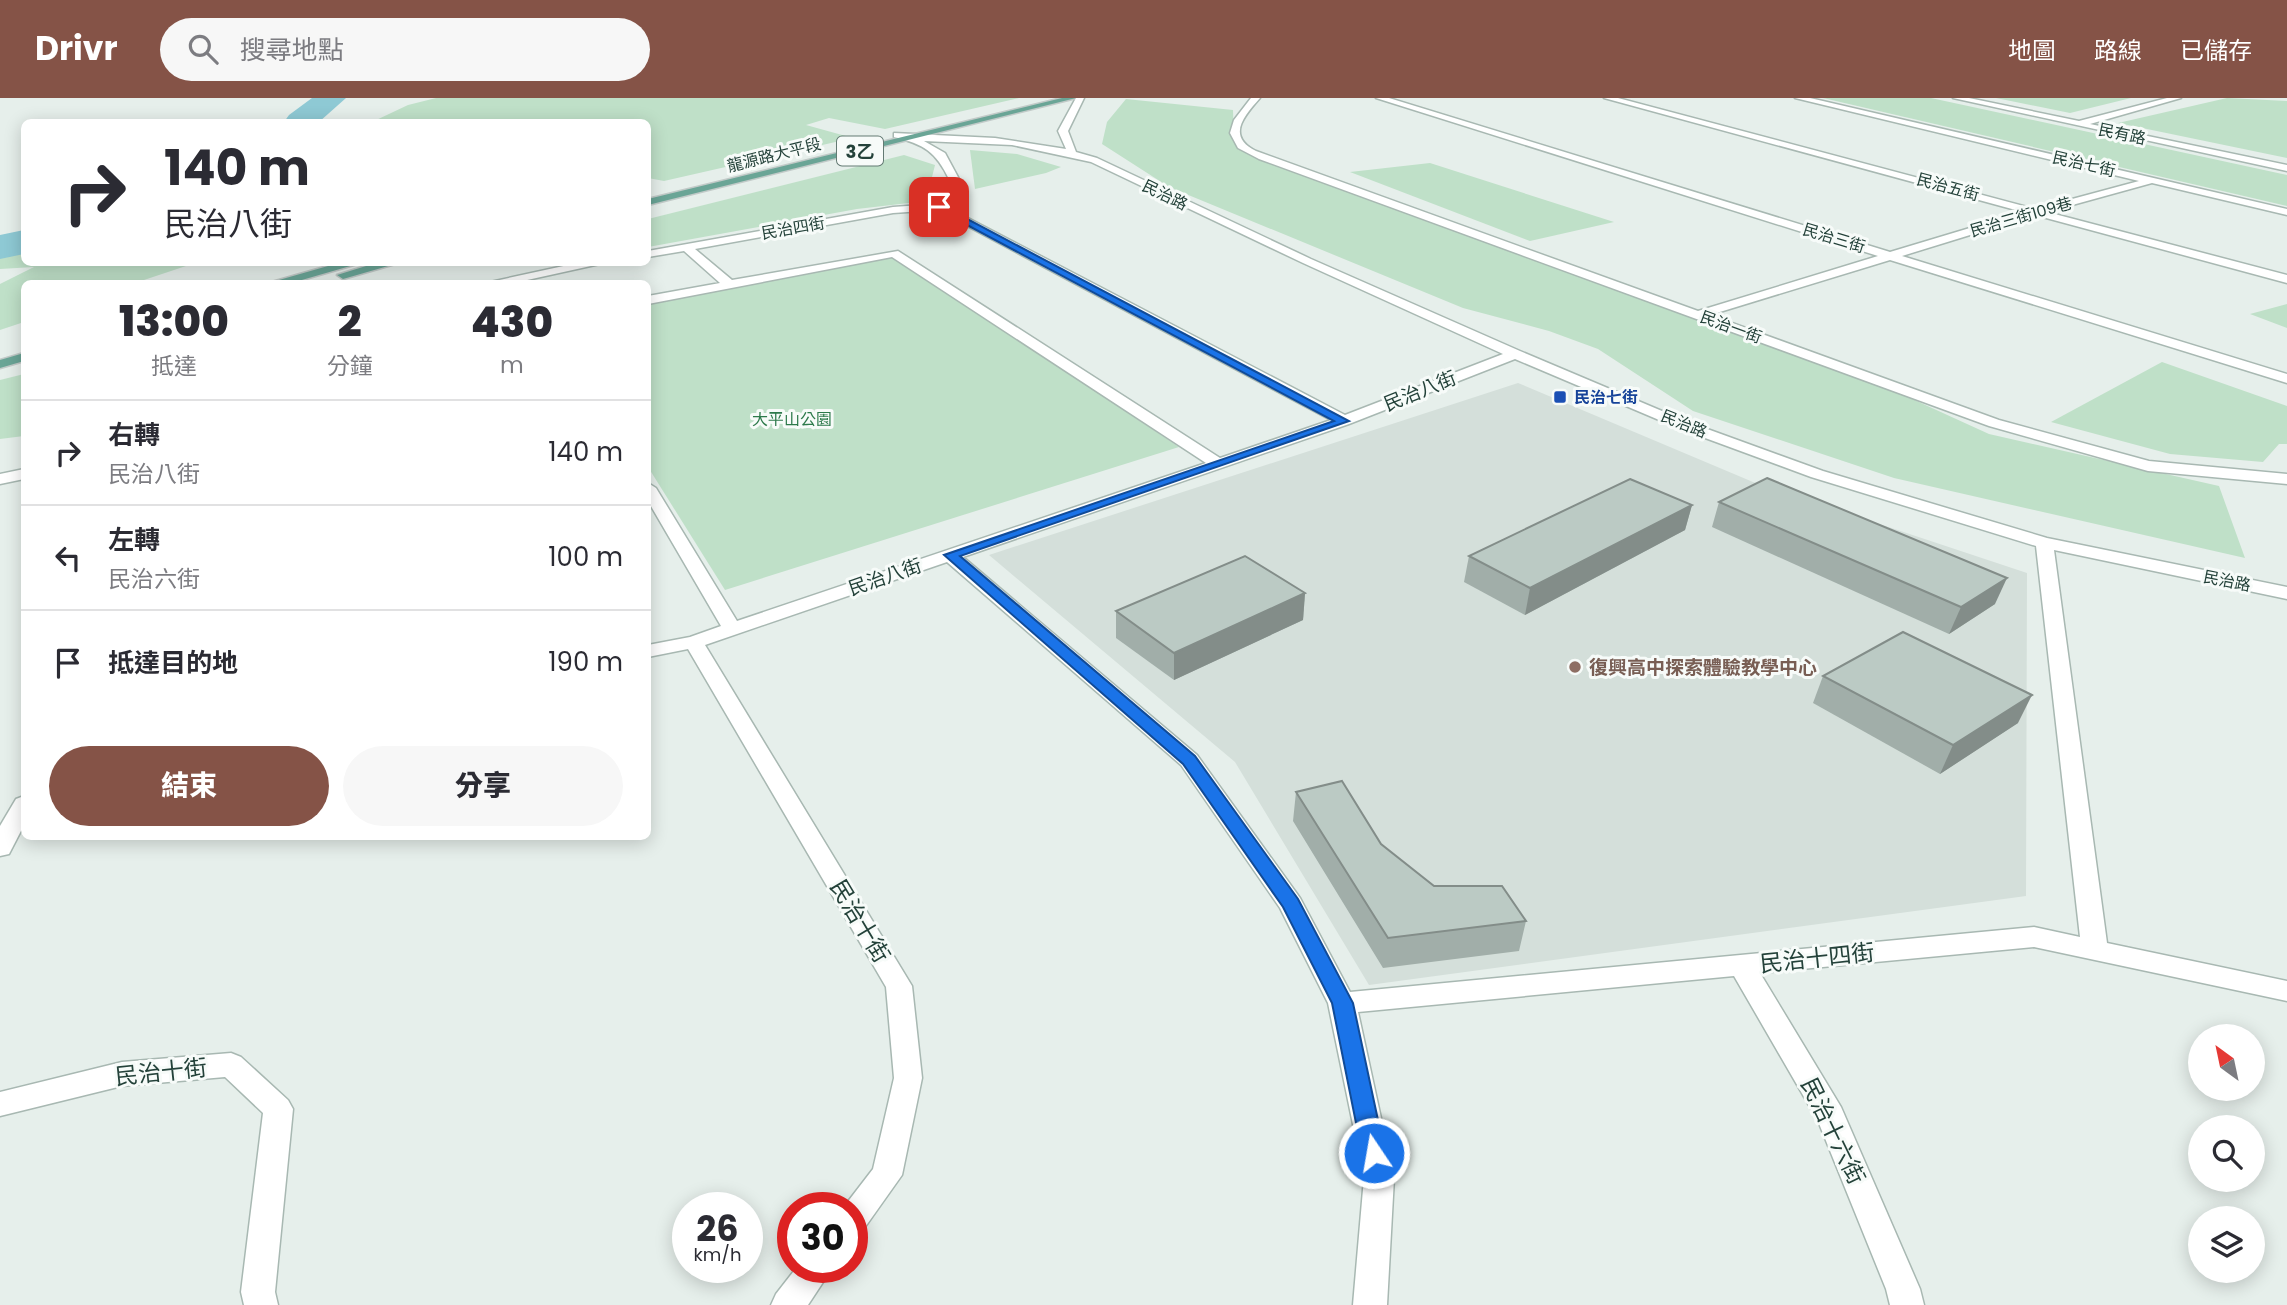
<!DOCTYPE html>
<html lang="zh-TW">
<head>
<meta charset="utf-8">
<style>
	body { margin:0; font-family:Poppins,"Noto Sans TC",sans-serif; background:#f7f7f7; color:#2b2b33; height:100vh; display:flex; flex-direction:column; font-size:26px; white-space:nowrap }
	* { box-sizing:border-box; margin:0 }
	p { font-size:23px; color:#7c7c81 }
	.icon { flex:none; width:38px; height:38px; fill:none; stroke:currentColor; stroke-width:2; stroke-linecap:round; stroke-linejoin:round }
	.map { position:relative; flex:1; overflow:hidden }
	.panel { position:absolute; left:21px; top:182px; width:630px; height:560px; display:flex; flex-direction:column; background:#fff; border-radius:10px; box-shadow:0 4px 18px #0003 }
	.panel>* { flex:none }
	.top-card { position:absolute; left:21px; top:21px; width:630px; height:147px; border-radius:10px; box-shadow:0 4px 18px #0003; background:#fff; color:#2b2b33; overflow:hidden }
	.needle { width:46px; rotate:327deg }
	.buttons { position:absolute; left:2188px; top:926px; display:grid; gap:14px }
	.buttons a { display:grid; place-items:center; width:77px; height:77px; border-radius:50%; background:#fff; box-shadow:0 4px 18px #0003; font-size:35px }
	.speed { position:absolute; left:672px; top:1094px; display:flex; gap:14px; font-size:35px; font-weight:700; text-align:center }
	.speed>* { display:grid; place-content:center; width:91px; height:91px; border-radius:50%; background:#fff; box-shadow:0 4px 18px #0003; line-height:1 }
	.speed small { font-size:18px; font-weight:400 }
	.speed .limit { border:10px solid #d22; background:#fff; color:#111 }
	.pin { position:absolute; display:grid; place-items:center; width:60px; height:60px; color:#fff; margin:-30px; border-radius:14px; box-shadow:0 4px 10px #0006 }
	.me { position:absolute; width:77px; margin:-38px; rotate:348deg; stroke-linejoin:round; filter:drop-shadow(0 0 5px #0008) }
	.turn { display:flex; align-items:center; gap:24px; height:147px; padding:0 28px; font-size:32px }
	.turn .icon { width:91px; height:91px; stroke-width:2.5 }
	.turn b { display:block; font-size:49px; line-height:60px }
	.eta { display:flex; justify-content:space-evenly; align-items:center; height:119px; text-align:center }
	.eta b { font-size:42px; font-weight:800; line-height:49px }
	.primary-button { display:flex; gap:14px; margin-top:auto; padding:14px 28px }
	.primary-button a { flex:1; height:80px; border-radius:42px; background:#855347; color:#fff; font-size:28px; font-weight:800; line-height:80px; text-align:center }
	.primary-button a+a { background:#f7f7f7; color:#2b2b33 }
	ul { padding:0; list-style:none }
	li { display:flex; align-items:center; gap:21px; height:105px; padding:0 28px; border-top:2px solid #e1e1e2 }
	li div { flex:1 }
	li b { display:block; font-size:26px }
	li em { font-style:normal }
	header { display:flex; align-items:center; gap:42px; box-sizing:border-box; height:98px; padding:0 35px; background:#855347; color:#fff }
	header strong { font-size:33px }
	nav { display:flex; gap:38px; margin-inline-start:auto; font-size:24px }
	.search { width:490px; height:63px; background:#f7f7f7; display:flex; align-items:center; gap:18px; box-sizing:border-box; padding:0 24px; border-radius:38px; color:#7c7c81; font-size:26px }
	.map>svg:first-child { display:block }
	.built { fill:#d4dfda }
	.green { fill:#bfe0c8 }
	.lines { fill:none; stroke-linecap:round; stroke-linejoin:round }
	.river { fill:#8ec9d4; fill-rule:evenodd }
	.minor-casing { stroke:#a8b8b2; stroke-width:3 }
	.major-casing { stroke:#c2cac8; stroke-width:3 }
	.minor { fill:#fff; fill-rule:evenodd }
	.major { fill:#6aa596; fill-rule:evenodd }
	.wall { fill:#a1aea9 }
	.shaded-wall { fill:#838d89 }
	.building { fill:#bbcac4; stroke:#838d89; stroke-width:2 }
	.route { fill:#1a73e8; stroke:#114b97; stroke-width:2 }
	.transit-dot { fill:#1a4fb4; stroke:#f7fbf9; stroke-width:2.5 }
	.education-dot { fill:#8d6e63; stroke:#f7fbf9; stroke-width:2.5 }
	.labels { text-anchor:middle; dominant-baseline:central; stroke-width:6; stroke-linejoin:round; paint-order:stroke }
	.far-street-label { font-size:16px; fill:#24423a; stroke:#f7fbf9 }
	.far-transit-label { font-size:16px; font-weight:bold; fill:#164399; stroke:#f7fbf9; text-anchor:start }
	.far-park-label { font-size:16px; fill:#2d7a4b; stroke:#f7fbf9 }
	.shield { fill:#f7fbf9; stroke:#637a73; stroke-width:2 }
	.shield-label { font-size:18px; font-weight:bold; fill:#24423a }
	.street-label { font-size:19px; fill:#24423a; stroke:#f7fbf9 }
	.education-label { font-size:19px; font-weight:bold; fill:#785e54; stroke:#f7fbf9; text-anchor:start }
	.near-street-label { font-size:23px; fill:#24423a; stroke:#f7fbf9 }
</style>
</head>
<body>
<header>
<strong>Drivr</strong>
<div class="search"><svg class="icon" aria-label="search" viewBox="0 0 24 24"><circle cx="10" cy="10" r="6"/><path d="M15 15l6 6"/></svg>搜尋地點</div>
<nav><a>地圖</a><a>路線</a><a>已儲存</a></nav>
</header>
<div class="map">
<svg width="2287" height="1207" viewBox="0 0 2287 1207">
	<rect width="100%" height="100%" fill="#e6efeb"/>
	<polygon class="built" points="1518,285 1753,384 2027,475 2026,798 1369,887 1235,664 989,457"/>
	<g class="green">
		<polygon points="436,0 1019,0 885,31 829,20 806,27 853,40 664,83 648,80 648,24 372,24 408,7"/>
		<polygon points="1823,0 1931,0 2287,77 2287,108"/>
		<polygon points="1996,0 2131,0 2070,15"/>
		<polygon points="2227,0 2287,3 2287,60 2118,25"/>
		<polygon points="1126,1 1233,12 1234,43 1375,102 1910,300 1989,336 2219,388 2245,460 1894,380 1693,313 1598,251 1549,233 1463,210 1169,89 1102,46 1107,24"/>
		<polygon points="970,52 1017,56 1061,69 1046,75 975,91"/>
		<polygon points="904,57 935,67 926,103 857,111 648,149 648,121"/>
		<polygon points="1430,65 1614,124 1530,143 1350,74"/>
		<polygon points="24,150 24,164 195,165 135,185 24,186 24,224 0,232 0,186 34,169 0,171 0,155"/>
		<polygon points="892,157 1179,349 725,492 648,369 648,204"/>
		<polygon points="2287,206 2287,230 2250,216"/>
		<polygon points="2162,264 2287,308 2287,346 2279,346 2263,364 2170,356 2051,324"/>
		<polygon points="24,276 24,338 0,341 0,282"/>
	</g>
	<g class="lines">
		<g class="river">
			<polygon points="312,0 346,0 319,24 284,24 289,17"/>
			<polygon points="24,132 24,156 0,161 0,137"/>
		</g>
		<defs>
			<g id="minor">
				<path d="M1076,0H1084L1068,33L1076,54L1097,60L1311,161L1520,253L1688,324L1823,373L2047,440L2287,489V501L2054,452L2107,845L2287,883V903L2034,849L1760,875L1841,1009L1920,1191L1924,1207H1890L1886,1191L1818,1023L1734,878L1358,914L1394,1080L1387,1207H1353L1364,1080L1328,905L1280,810L1181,667L947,464L705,547L912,888L922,980L902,1077L863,1132L852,1136V1110H843L873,1071L894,980L886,889L688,551L648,559V547L690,539L721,528L648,403V385L656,390L737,523L1206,365L892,159L648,206V198L720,185L684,153L648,159V153L893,109L935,106L949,81C936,54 924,46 894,39V35L995,40L1066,51L1058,33ZM924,43L1012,47L1091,64L1303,165L1503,256L1345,317L945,108L959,81L945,55ZM937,112L1331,322L1220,360L898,153L732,182L695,151L893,115ZM1515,261L1678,330L1811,379L2036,448L2080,839L2034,829L1350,894L1300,800L1197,657L963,459L1349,326Z"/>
				<path d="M1251,0H1260C1244,18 1226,38 1256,53L1698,213L1878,158L1376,0H1389L1890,154L2023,114L1604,0H1618L2035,111L2139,83L1795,0H1810L2287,111V117L2152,85L2047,114L2287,177V185L2035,117L1902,158L2287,276V285L1890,162L1710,217L1999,322L2149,363L2287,376V386L2148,373L1989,328L1259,61L1238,50L1230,35L1234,22Z"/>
				<polygon points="1953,0 1969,0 2079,23 2167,0 2181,0 2090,26 2287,67 2287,73"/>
				<polygon points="582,164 609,164 509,186 481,186"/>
				<polygon points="24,371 24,381 0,386 0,376"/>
				<polygon points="24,698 24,727 9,756 0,758 0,728 16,701"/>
				<polygon points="231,955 241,959 288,1002 293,1011 275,1194 278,1207 244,1207 241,1194 263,1015 225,979 122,988 0,1018 0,994 122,964"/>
				<polygon points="797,1169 833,1169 808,1207 771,1207 776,1196"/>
			</g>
			<g id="major">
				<polygon points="1062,0 1076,0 648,107 648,101"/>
				<polygon points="342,164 364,164 288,186 265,186"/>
				<polygon points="379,164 402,164 343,181 337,177"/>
				<polygon points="24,255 24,263 0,270 0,262"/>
			</g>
		</defs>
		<use href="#minor" class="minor-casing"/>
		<use href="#major" class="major-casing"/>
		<use href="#minor" class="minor"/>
		<use href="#major" class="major"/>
	</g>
	<g class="wall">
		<polygon points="1719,404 1995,506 1949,536 1712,429"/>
		<polygon points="1692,407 1685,432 1525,517 1464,484 1469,458"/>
		<polygon points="1305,495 1303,522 1174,582 1116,540 1116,513"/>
		<polygon points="1823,578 2018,625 1940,676 1813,605"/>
		<polygon points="1296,694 1434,788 1526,823 1519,853 1383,870 1293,723"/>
	</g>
	<g class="shaded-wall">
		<polygon points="1692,407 1685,432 1525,517 1530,490"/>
		<polygon points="2007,480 1995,506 1949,536 1961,509"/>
		<polygon points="1305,495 1303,522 1174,582 1174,555"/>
		<polygon points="2032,597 2018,625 1940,676 1953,647"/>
	</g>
	<g class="building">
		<polygon points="1767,380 2007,480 1961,509 1719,404"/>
		<polygon points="1630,381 1692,407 1530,490 1469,458"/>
		<polygon points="1245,458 1305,495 1174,555 1116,513"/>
		<polygon points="1903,534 2032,597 1953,647 1823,578"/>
		<polygon points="1342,683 1381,746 1434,788 1502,788 1526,823 1388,840 1296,694"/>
	</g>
	<polygon class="route" points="939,106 1349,323 960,458 1195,658 1298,801 1353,905 1385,1055 1382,1062 1374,1065 1366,1062 1362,1055 1332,905 1283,809 1183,666 944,457 1334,323 937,111"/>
	<rect class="transit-dot" x="1553" y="292" width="14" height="14" rx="3.5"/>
	<circle class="education-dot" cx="1575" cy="569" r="7"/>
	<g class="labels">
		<g class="far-street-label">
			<text transform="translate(2122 36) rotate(12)">民有路</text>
			<text transform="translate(774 57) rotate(-14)">龍源路大平段</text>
			<text transform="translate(2084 66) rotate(13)">民治七街</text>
			<text transform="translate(1948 89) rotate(15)">民治五街</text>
			<text transform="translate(1165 97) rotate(26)">民治路</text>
			<text transform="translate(2021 119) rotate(-16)">民治三街109巷</text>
			<text transform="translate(793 130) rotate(-10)">民治四街</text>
			<text transform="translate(1834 140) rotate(17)">民治三街</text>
			<text transform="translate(1731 229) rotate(20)">民治一街</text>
			<text transform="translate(1684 326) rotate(22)">民治路</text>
			<text transform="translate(2227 483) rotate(11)">民治路</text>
		</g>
		<g class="far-transit-label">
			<text x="1574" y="299">民治七街</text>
		</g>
		<g class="far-park-label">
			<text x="792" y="321">大平山公園</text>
		</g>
		<rect class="shield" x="837" y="38.5" width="46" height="29" rx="5"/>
		<g class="shield-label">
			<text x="860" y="53">3乙</text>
		</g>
		<g class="street-label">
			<text transform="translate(1420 293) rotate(-22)">民治八街</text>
			<text transform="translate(885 479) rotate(-19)">民治八街</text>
		</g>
		<g class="education-label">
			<text x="1589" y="569">復興高中探索體驗教學中心</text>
		</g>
		<g class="near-street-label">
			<text transform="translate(860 823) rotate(59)">民治十街</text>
			<text transform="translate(1817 860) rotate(-6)">民治十四街</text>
			<text transform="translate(161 974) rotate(-6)">民治十街</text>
			<text transform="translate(1833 1033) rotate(64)">民治十六街</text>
		</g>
	</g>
</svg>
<div class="buttons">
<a><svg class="needle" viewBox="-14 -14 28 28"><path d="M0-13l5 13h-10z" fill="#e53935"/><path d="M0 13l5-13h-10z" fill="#7c7c81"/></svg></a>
<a><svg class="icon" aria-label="search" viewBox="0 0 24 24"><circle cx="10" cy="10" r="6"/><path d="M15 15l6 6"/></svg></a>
<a><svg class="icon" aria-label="layers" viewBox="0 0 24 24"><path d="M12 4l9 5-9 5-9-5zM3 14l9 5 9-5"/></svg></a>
</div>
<div class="speed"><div>26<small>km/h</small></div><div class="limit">30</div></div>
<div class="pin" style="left:939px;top:109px;background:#d93025"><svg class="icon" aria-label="arrive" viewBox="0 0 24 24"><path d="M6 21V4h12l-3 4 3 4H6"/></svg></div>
<svg class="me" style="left:1374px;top:1055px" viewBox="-20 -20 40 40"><circle r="17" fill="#1a73e8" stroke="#fff" stroke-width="3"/><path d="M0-11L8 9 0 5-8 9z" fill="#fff"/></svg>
<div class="top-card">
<div class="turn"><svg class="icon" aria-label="right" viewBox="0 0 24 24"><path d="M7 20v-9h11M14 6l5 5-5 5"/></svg><div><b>140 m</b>民治八街</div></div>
</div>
<section class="panel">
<div class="eta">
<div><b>13:00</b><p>抵達</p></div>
<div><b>2</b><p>分鐘</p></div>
<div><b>430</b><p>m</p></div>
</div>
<ul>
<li><svg class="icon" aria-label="right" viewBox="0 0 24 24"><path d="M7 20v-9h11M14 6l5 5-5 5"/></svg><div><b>右轉</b><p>民治八街</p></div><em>140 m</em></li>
<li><svg class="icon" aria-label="left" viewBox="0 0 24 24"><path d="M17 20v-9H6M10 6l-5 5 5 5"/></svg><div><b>左轉</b><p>民治六街</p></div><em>100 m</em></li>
<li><svg class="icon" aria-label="arrive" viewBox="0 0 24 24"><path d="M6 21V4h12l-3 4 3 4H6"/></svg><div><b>抵達目的地</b></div><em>190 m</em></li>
</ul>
<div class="primary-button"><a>結束</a><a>分享</a></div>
</section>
</div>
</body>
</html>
